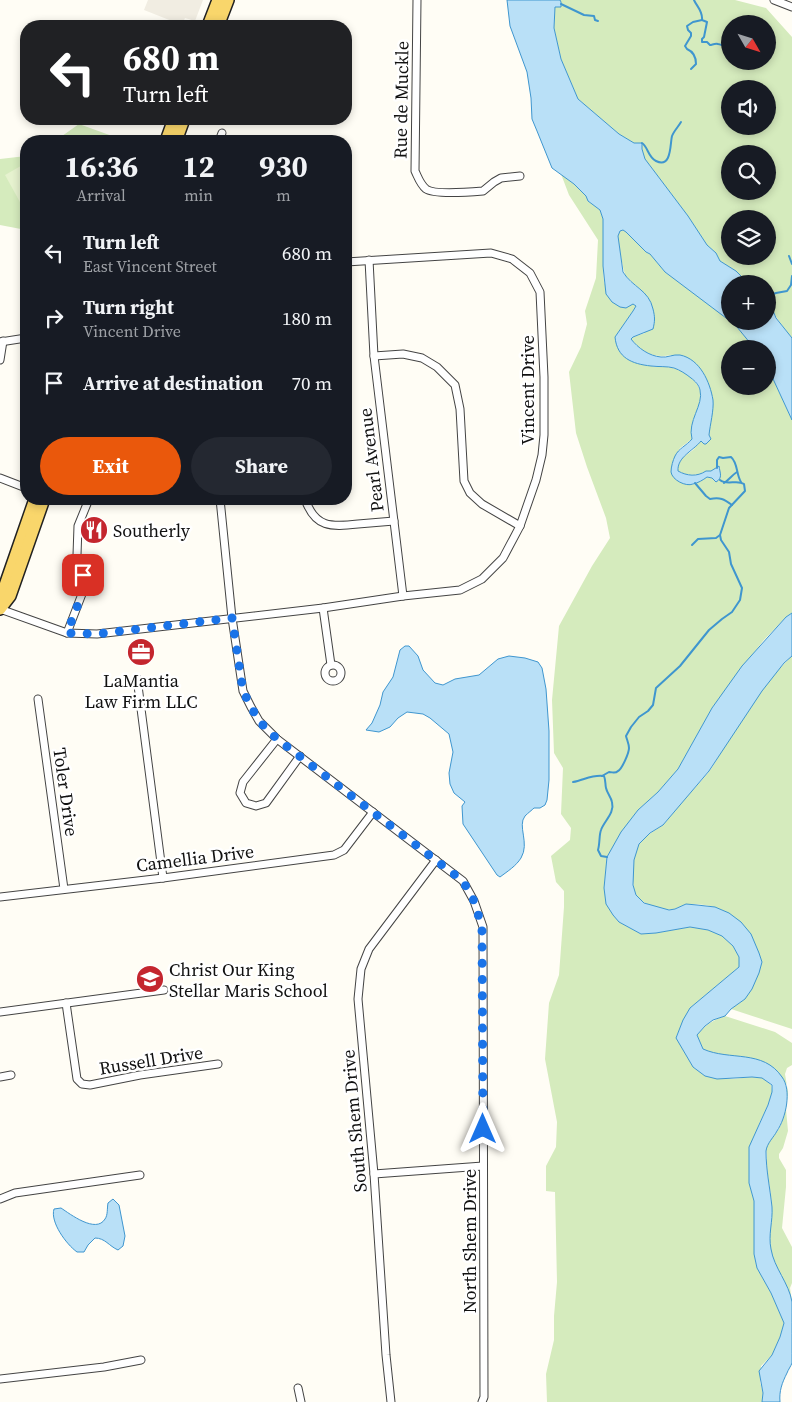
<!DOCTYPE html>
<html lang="en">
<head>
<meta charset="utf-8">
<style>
	body { margin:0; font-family:"Source Serif 4",serif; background:#242831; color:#f1f3f6; height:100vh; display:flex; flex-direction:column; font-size:19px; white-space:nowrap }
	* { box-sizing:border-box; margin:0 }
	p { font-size:16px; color:#9ea1a6 }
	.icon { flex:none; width:28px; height:28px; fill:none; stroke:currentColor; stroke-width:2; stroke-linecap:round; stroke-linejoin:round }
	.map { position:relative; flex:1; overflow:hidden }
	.sheet { position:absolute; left:20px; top:135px; width:332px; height:370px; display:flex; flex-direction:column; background:#171b24; border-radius:20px; box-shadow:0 2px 8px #0003 }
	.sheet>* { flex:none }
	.hud { position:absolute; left:20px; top:20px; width:332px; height:105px; border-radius:20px; box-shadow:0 2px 8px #0003; background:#202124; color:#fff; overflow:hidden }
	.needle { width:32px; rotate:129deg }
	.tools { position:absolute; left:721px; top:15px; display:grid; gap:10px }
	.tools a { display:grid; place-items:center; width:55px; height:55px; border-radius:50%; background:#171b24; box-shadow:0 2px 8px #0003; font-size:25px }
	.pin { position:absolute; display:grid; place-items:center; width:42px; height:42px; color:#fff; margin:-21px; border-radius:10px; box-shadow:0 2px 8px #0006 }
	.me { position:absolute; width:55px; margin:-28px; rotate:0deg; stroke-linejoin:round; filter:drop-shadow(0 0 4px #0008) }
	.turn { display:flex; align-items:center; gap:18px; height:105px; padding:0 20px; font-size:22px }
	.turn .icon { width:65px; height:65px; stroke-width:2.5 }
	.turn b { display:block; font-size:35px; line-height:42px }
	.eta { display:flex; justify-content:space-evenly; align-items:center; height:85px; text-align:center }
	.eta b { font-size:30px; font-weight:700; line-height:35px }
	.cta { display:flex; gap:10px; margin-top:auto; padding:10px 20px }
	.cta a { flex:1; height:58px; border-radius:30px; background:#ea580c; color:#fff; font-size:20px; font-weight:700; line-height:58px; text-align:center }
	.cta a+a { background:#242831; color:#f1f3f6 }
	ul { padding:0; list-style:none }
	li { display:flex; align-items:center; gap:15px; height:65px; padding:0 20px }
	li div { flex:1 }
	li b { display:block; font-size:19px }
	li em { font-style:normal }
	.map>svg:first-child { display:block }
	.green { fill:#d5ebbd; fill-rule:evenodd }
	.pitch { fill:#e6f2cf }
	.plaza { fill:#f1ede2 }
	.water { fill:#b9e0f7; stroke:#3f96cf }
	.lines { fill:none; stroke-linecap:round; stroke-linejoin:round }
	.stream { stroke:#3f96cf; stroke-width:2 }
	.street-casing { stroke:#444; stroke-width:9 }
	.primary-casing { stroke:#222; stroke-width:14 }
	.street { stroke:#fff; stroke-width:7 }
	.primary { stroke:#f9d66b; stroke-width:11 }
	.route { stroke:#1a73e8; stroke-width:9; stroke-dasharray:0 16.2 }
	.labels { text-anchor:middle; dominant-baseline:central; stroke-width:5; stroke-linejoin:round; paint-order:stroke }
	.street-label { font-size:18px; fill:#111; stroke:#fff }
	.poi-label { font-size:18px; fill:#111; stroke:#fff; text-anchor:start }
</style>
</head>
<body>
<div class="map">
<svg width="792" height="1402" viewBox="0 0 792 1402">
	<rect width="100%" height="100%" fill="#fffdf5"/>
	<g class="green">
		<path d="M560,0H735L766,8L792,37V338C777,319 768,309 768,284H749L736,271L720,261L716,253L707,245L688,216L645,159L642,149V144L634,143L619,134L578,99L561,59L554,28L555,6L561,2ZM730,24H768V61H730ZM730,89H768V126H730ZM730,154H768V191H730ZM730,219H768V256H730Z"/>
		<polygon points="79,124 126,141 55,141"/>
		<polygon points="26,156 26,230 0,225 0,159"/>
		<path d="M561,174L574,184L586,196L588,201L600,210L603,219V266L604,283L636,306L633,311L615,337C622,343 646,364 652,366C656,368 663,366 667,367C679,368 697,378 700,391C704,406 687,421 692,439L680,448L672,466L692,485L707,477L712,478L721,476L719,466C708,475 690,478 678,471V465L682,458L693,450L701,441L711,439L709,435L710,421L707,380L671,355C655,359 641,352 631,339L633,337L645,333L641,290C636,285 630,281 626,276C623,273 618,239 618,235C619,234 619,233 620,231L623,230L626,232L646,252L650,254L665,272L706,302L737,327L755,349H730V386H768V368L792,420V613L786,617L763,641L712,708L678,769L658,792L638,810L607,857L604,888L613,915L619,922L641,934L656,933L690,927L708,930L723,936L733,946L739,957V967L690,1008L676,1037L693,1067L705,1076L732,1079L752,1077L763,1078L771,1085L772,1092L768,1105L759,1124L749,1183L754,1201V1254L757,1268L771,1293L784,1323L780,1337L772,1355L761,1366L760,1382L763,1393L762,1402H547L546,1374L554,1340V1316L557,1282L555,1192L546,1191V1166L556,1147L557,1122L545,1059L549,1003L559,975L564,907V891L556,882L551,856L570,840L571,828L561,814L563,768L554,753L552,700L559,626L592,566L610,538L606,518L587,467L576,433L569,372L581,347L587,324L585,311L596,278L598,240L569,195Z"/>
		<path d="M792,656V1029L731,1009L745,999L762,962C750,925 730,903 688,904C683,904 679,908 674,909C664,911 643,905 637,896C630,886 633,853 639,844C645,835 655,831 663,825C669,819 674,811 680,804C689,794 699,784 708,773C715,764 720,753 726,744C746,714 765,681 792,656Z"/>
		<path d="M725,1016L775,1032L792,1043V1065L787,1068L785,1074L788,1092L786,1109L788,1131L783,1148L779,1154V1158L786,1170V1187L782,1228L792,1247V1283L790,1288L792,1302C787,1284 776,1269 771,1252C767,1237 772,1224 772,1210C772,1192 766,1174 767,1156C767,1155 766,1149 766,1148C768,1141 775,1135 779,1129C786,1115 787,1099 787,1084L725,1055L711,1053L703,1049L697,1035C705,1025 713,1020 725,1016Z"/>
	</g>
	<polygon class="pitch" points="26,163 26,213 5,175"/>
	<polygon class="plaza" points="148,0 203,0 195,21 185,18 182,25 144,10"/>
	<g class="water">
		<path d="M507,0H560L561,2V7H555L554,28L561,59L578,99L619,134L634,143H642V149L645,159L688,216L707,245L716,253L720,261L736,271L749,284H730V321L665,272L650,254L646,252L626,232L623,230L620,231L618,236L623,272C632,287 649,290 653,309C655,317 655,321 653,329L633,337L631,339C638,348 649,356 661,357C667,358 673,354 680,355C700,359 710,382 713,400C714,410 710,425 709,435L711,439L706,444H704L701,441C693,451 677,457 678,471C687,476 697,477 706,471H711L719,466C720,473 723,478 716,482L712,478L707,477C703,480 698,483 693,484C686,487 672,480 671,472C671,467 673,460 675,456C679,448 686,446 692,439C687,421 704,405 700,390C699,385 695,381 691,378C686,374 680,370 674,368C667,366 659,367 651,366C632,364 617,358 615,337L633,311L636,306L633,304L626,308L620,307L612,302L606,294L603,266V219L600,210L588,201L586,196L574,184L552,168L537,131L532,119L531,98L527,72L510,26Z"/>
		<polygon points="768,298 776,318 792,338 792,420 768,368 768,349 755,349 737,327 730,321 768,321"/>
		<path d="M792,613V656L784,663L762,691L709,771L663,825L650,833L639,844L634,860L633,885L636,895L644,903L669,910L675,909L686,904L697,905L715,907L729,913L741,922L751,934L759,953L762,962L759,973L752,989L745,999L731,1009L725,1016L713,1020L705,1026L697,1035L703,1049C730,1061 763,1049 782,1077C792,1090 786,1118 777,1131C774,1137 767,1143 766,1151C766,1170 770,1188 772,1207C773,1221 768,1235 771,1249C774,1268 789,1283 792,1302C792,1315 792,1330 792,1344C792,1350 792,1357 792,1363C791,1366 788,1370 787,1373C782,1383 779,1391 780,1402H762L763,1393L759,1371L772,1355L780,1337L784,1323L771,1293L757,1268L754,1254V1201L749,1183V1147L768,1105L772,1092V1085L762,1078L752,1077L717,1079L705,1076L693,1067L676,1038L683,1020L690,1008L739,967V957L733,946L722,936L708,930L690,927L656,933L641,934L619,922L613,915L606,904L604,888L607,857L621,832L638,810L658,792L678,769L712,708L742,666L786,617Z"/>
		<path d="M405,646H409L418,656L423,670L435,683L443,685L455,679L479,675L498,659L509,656L525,658L538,662L542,668L546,689L549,731V780L547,800L545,805L540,808H534C532,810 528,813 525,816C517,826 530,843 521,858C516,866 508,871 500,877L497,875L463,824L462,806L465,802L454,793L450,784L449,773L453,752L449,734L430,718L423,714L407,712L398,718L390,727L379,732L366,730L372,723L380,705L383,692L393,677L400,650Z"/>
		<path d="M113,1199L119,1205L125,1236L123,1246L118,1250C109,1246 105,1238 95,1238L88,1245L84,1252H77C66,1244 50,1222 54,1209L61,1208C70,1214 96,1234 105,1219C108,1215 107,1208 108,1203Z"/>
	</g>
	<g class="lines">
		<g class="stream">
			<path d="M694,0C697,7 703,11 702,20L707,22L704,37L702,39V42H707L710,45C712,45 715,43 718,44C723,45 725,47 730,45"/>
			<polyline points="561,4 584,15 594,16 595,20 598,21"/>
			<path d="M691,69L696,64C696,58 694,52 687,49L685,46L691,36V33L688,30L687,26L693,22L702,20"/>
			<path d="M642,143C648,147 648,157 656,161C672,169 670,143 672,136C674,131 678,127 681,122"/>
			<polyline points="789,256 792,264"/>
			<polyline points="768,296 776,293 787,291 791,285 792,276"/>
			<path d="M717,468V460L719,457L723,458L731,457C738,463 736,474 741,482"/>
			<path d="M695,483L706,496L710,499C720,497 724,499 732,505"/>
			<path d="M724,483C729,480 732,475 737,472"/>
			<polyline points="692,545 698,539 716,538 720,535"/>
			<path d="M602,776L609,772C613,772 615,774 618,771C622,769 629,753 629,748C629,744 627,740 626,736L631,727L639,717L648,711L653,705L656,688L680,666L709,630L722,619L732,612L740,600L742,588L731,564L729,552L721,540L720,535L729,508L745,491L744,484C737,479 727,486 720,480"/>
			<path d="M573,782C584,780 593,774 604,776C606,781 605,784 606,788C607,793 611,797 612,802C615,813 604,821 601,830C599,835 600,843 598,850L601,856L607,857"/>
		</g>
		<defs>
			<g id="street">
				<path d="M417,0L415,171C418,177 420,184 426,189C434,195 471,192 483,191L494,182L501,178L520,176"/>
				<polyline points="774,0 792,7"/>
				<polyline points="219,141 222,133"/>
				<polyline points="369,260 374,356 403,596"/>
				<polyline points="0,342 26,338"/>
				<polyline points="374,356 403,354 422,358 437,367 455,385 460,409 464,481 470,493 482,504 520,526"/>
				<polyline points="0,360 3,341"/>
				<polyline points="0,478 26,488"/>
				<polyline points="220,499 232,618 243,691 251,707 259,721 277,739 463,881 474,901 483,927 484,1397 482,1402"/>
				<path d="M305,499C315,528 331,527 358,524C370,523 382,522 394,521"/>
				<polyline points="323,608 331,665"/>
				<polyline points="0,609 67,633 97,634 323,608 403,596 460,590 482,579 503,558 520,526 536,480 542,455 544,435 544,377 540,292 530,273 512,259 491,253 346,262"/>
				<polyline points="67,633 82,594 83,582 82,570 77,555 78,526 89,499"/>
				<circle cx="333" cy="673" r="8"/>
				<polyline points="137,678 163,878"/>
				<polyline points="38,699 64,889"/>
				<polyline points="277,739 243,782 240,793 246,803 256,806 266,803 300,756"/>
				<polyline points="0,897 163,878 334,855 344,850 373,812"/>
				<polyline points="66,1003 77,1079 82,1084 90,1085 140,1075 218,1064"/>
				<polyline points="0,1012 164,990"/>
				<polyline points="0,1077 11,1075"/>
				<polyline points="374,1174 483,1166"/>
				<polyline points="0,1199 15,1193 140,1175"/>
				<polyline points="0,1379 104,1367 141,1360"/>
				<polyline points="298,1388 301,1402"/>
				<polyline points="391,1402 386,1355 374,1174 358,999 361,969 369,949 436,860"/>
			</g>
			<g id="primary">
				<polyline points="208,26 218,0"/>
				<polyline points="218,26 228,0"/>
				<polyline points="166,141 174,119"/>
				<polyline points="176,141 184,119"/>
				<polyline points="0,608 3,591 35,499"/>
				<polyline points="0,609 10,596 44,499"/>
			</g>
		</defs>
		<use href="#street" class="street-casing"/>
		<use href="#primary" class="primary-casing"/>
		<use href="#street" class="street"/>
		<use href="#primary" class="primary"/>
	</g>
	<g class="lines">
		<polyline class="route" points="83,575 82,594 67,633 97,634 232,618 243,691 251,707 259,721 277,739 463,881 474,901 482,927 483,1129"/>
	</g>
	<defs>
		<symbol id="restaurant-disc" viewBox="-11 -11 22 22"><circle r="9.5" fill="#c4262e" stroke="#fff"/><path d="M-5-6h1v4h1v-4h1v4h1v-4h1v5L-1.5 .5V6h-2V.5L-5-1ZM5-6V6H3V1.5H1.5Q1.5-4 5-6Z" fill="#fff"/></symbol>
		<symbol id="office-disc" viewBox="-11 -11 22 22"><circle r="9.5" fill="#c4262e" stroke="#fff"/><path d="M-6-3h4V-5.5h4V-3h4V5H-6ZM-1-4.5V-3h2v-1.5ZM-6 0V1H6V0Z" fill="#fff"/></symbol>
		<symbol id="school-disc" viewBox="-11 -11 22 22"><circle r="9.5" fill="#c4262e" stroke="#fff"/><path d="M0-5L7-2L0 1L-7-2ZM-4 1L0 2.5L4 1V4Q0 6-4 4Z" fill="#fff"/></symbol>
	</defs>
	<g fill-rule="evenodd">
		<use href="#restaurant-disc" x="78" y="514" width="32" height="32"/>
		<use href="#office-disc" x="125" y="636" width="32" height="32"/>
		<use href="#school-disc" x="134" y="963" width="32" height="32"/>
	</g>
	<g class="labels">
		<g class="street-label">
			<text transform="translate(401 100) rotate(-89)">Rue de Muckle</text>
			<text transform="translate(527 390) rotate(-90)">Vincent Drive</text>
			<text transform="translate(371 460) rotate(-97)">Pearl Avenue</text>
			<text transform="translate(66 792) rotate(82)">Toler Drive</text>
			<text transform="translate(195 858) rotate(-7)">Camellia Drive</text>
			<text transform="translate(151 1060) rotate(-9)">Russell Drive</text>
			<text transform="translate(354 1121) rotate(-95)">South Shem Drive</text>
			<text transform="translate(469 1241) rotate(-90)">North Shem Drive</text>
		</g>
		<g class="poi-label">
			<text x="113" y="530">Southerly</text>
			<text x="141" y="680" text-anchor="middle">LaMantia<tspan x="141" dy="21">Law Firm LLC</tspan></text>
			<text x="169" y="969">Christ Our King<tspan x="169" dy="21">Stellar Maris School</tspan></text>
		</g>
	</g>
</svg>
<div class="tools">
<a><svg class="needle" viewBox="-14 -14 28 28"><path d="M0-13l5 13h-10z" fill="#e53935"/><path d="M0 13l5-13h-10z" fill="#9ea1a6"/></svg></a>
<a><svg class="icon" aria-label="sound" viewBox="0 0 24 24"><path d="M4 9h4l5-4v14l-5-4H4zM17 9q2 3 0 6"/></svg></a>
<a><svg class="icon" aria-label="search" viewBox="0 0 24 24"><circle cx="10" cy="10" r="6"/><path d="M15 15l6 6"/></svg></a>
<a><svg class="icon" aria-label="layers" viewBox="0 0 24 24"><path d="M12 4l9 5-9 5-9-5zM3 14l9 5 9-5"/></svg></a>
<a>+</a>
<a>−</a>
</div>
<div class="pin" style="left:83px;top:575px;background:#d93025"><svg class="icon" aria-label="arrive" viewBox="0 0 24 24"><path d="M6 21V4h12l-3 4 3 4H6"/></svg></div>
<svg class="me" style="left:483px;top:1129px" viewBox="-20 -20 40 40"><path d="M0-17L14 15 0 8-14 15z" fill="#1a73e8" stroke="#fff" stroke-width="4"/></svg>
<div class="hud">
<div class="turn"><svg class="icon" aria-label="left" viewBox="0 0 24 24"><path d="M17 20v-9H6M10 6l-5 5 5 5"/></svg><div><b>680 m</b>Turn left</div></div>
</div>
<section class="sheet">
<div class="eta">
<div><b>16:36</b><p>Arrival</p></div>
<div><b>12</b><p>min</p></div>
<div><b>930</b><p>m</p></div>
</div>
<ul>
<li><svg class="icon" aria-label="left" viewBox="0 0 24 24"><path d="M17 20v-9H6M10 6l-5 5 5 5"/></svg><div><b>Turn left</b><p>East Vincent Street</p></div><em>680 m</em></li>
<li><svg class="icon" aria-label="right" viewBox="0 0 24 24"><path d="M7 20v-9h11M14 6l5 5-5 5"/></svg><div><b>Turn right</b><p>Vincent Drive</p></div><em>180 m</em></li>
<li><svg class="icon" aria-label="arrive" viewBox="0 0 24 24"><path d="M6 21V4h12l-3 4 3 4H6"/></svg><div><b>Arrive at destination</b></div><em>70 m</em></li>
</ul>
<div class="cta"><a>Exit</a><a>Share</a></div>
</section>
</div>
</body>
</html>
